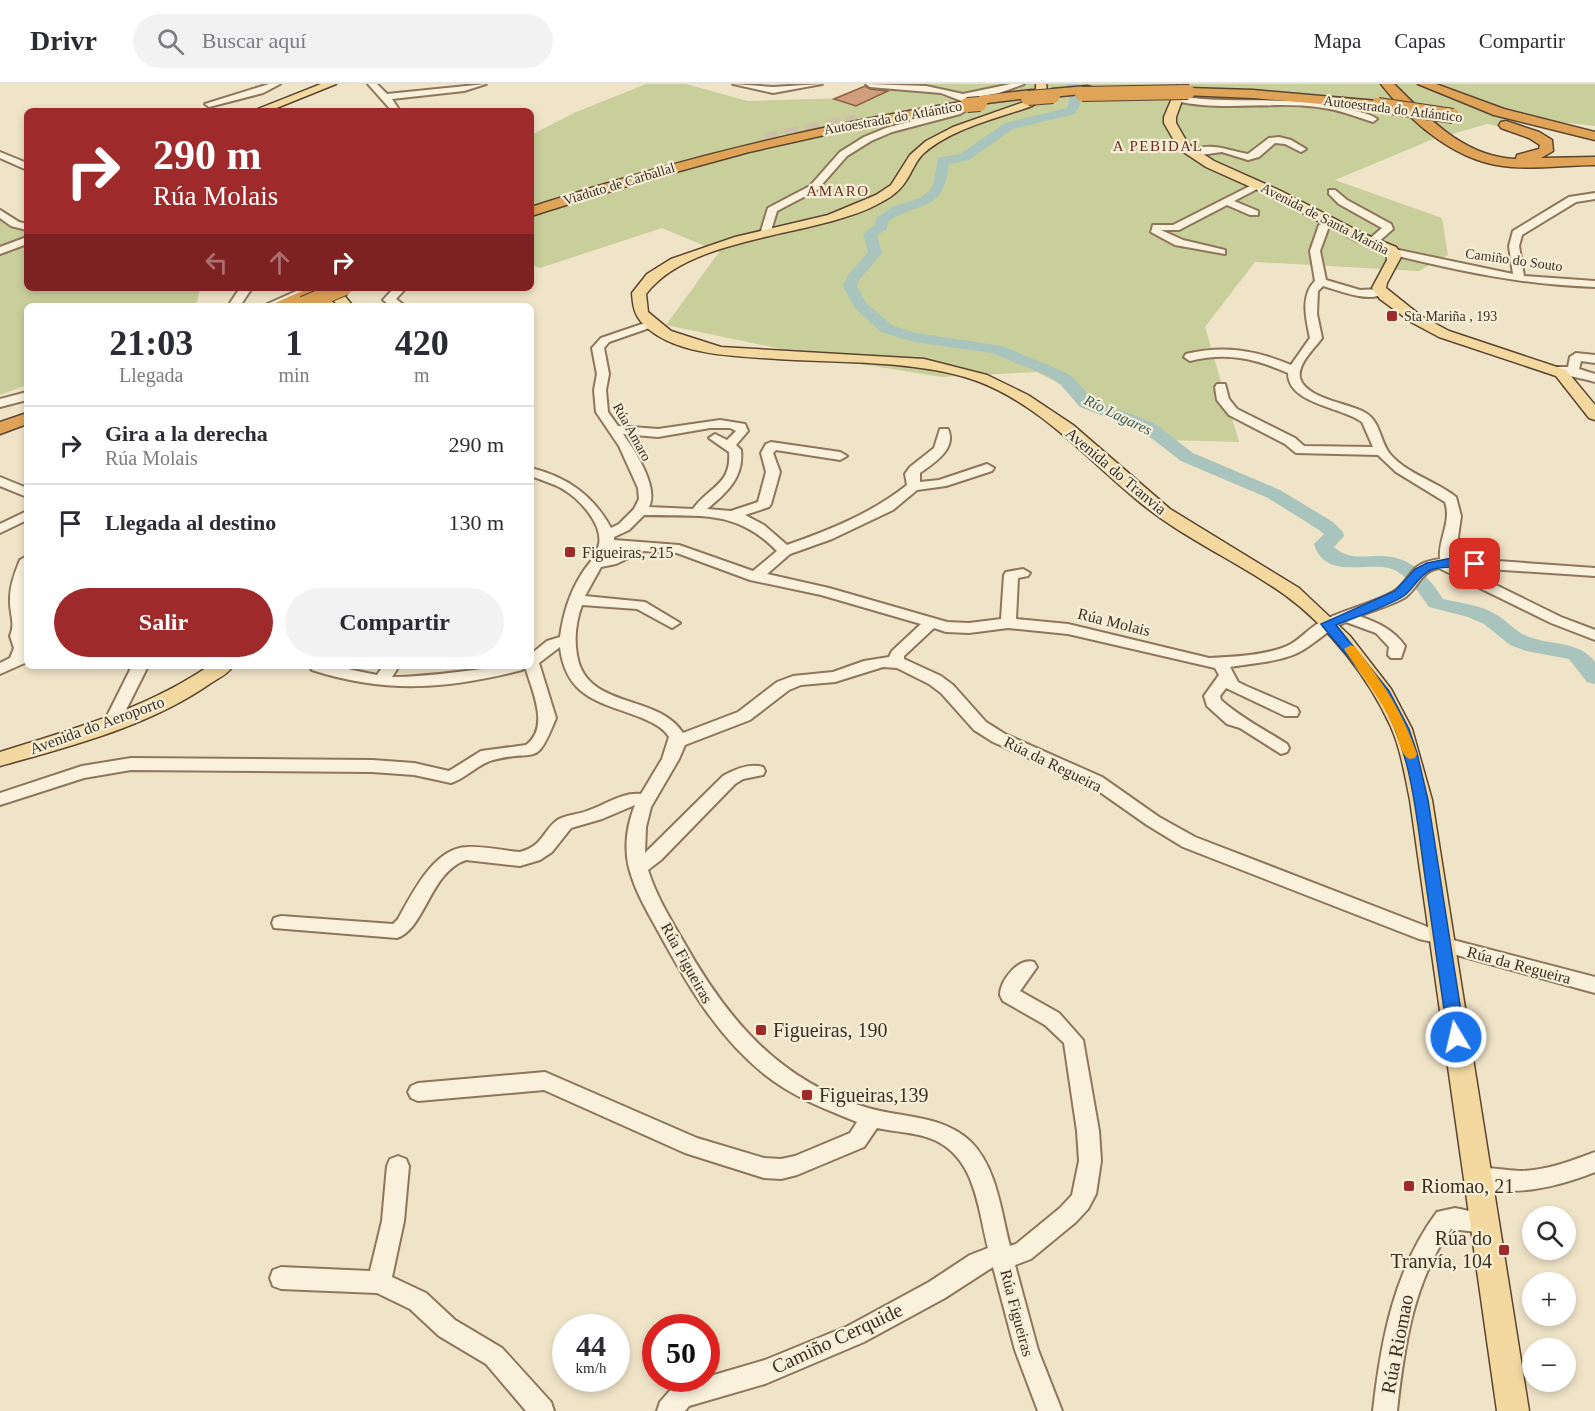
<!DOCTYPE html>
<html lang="es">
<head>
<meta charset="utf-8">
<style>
	body { margin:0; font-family:Georgia,serif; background:#f2f2f3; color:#2b2b33; height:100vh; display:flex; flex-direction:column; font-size:22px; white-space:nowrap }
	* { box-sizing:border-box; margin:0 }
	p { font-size:20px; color:#7c7c81 }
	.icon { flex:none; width:33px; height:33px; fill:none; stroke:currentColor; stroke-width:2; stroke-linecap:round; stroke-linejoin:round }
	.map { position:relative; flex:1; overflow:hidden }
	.side { position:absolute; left:24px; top:219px; width:510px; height:366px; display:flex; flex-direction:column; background:#fff; border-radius:9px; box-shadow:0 3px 9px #0003 }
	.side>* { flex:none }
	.hud { position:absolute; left:24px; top:24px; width:510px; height:183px; border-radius:9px; box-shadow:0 3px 9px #0003; background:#9e2a2b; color:#fff; overflow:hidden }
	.fabs { position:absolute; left:1522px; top:1122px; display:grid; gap:12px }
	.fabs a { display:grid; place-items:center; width:54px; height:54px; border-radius:50%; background:#fff; box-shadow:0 3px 9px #0003; font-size:30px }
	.speed { position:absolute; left:552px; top:1230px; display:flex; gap:12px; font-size:30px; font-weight:700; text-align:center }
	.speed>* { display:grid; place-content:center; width:78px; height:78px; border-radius:50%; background:#fff; box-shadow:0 3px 9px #0003; line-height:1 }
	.speed small { font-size:15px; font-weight:400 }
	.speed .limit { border:9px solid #d22; background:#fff; color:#111 }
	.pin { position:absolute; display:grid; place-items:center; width:51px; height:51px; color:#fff; margin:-26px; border-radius:12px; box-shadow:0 3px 9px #0006 }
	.me { position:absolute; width:66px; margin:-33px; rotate:351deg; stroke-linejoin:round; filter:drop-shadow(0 0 4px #0008) }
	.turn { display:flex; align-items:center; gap:21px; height:126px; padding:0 30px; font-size:27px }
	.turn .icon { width:78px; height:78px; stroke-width:2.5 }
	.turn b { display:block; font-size:42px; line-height:51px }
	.lanes { display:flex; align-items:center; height:57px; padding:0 30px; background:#0003; justify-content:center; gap:30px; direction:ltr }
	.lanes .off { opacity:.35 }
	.eta { display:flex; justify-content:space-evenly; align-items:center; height:102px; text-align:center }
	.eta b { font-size:36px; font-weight:700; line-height:42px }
	.action { display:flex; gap:12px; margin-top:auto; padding:12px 30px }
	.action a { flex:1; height:69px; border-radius:36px; background:#9e2a2b; color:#fff; font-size:24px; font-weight:700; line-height:69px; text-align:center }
	.action a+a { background:#f2f2f3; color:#2b2b33 }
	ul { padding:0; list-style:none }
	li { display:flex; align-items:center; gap:18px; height:78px; padding:0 30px; border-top:2px solid #e1e1e2 }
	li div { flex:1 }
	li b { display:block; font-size:22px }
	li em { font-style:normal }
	header { display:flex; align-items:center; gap:36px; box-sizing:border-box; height:84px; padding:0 30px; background:#fff; border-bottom:2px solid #e1e1e2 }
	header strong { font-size:28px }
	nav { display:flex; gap:33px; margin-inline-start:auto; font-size:21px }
	.search { width:420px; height:54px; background:#f2f2f3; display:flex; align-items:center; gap:15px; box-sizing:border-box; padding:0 21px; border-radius:33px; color:#7c7c81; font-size:22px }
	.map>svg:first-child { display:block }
	.green { fill:#c9cf9b }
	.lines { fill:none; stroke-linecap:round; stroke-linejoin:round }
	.river { fill:#a9c4bc; fill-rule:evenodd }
	.building { fill:#cf9f7d; stroke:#8d5f41; stroke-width:1.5 }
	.highway-tunnel { stroke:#ccc0a6; stroke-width:14; stroke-dasharray:14 7; stroke-linecap:butt }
	.minor-casing { stroke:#8d765c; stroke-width:4 }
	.major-casing { stroke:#5b4430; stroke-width:3 }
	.highway-casing { stroke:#5b4430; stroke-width:3 }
	.minor { fill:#faf1dc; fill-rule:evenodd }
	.major { fill:#f3d9a0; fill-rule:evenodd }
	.highway { fill:#e0a458; fill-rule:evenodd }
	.highway-bridge-far1-casing { stroke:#5b4430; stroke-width:16; stroke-linecap:butt }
	.highway-bridge-casing { stroke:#5b4430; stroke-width:21; stroke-linecap:butt }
	.highway-bridge-far1 { stroke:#e0a458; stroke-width:14 }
	.highway-bridge { stroke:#e0a458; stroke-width:19 }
	.route { fill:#1a73e8; stroke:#114b97; stroke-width:1.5 }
	.slow { fill:#f59e0b }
	.poi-dot { fill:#9e2a2b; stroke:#f7eed8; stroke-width:2 }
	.labels { text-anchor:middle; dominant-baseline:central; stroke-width:4.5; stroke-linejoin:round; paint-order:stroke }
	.far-street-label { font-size:14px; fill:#3d2e20; stroke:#f7eed8 }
	.far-poi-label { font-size:14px; fill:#3d2e20; stroke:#f7eed8; text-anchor:start }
	.far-neighbourhood-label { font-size:15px; letter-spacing:1.5px; fill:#6b2e1e; stroke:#f7eed8 }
	.far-water-label { font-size:15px; font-style:italic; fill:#2f5d5a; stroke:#f7eed8 }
	.street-label { font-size:16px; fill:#3d2e20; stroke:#f7eed8 }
	.poi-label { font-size:16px; fill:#3d2e20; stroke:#f7eed8; text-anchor:start }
	.near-poi-label { font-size:20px; fill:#3d2e20; stroke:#f7eed8; text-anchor:start }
	.near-street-label { font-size:20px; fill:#3d2e20; stroke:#f7eed8 }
</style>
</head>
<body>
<header>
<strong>Drivr</strong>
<div class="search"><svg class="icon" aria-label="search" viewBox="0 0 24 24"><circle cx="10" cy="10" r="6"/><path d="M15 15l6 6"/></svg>Buscar aquí</div>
<nav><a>Mapa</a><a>Capas</a><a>Compartir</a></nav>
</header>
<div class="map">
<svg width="1595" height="1327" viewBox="0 0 1595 1327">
	<rect width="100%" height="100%" fill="#f0e4c8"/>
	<g class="green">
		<polygon points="646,0 686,0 748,17 846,14 923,0 1595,0 1595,42 1559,38 1496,21 1512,45 1487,40 1431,56 1335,96 1442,134 1448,171 1419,187 1255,178 1205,243 1239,358 1166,356 1037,288 942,293 829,275 666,241 719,168 662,144 540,184 531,181 531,51 576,28"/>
		<polygon points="0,132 27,144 27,204 200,204 196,222 27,222 27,301 0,311"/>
	</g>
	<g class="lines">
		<path class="river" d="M1066,0H1078C1083,12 1082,19 1075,30L1013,45L969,76L949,80C943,130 922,115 888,138L887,145L877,151L882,169L860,195L857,202L866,219L893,242L916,249L1002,262L1060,286L1072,292L1092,315L1154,339L1193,369L1280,406L1333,438L1343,448L1344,452L1334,463C1349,476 1361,472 1379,472C1409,471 1428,491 1443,515C1462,519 1480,521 1497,531C1507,537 1516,548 1527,552C1550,562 1579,556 1595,578V600L1587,598L1569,575L1526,567L1510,561L1484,540L1468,533L1429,523C1419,509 1408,490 1389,484C1366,478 1325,496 1314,460L1324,450L1319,446L1268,414L1181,377L1142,347L1080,323L1060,300L1048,292L992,269L914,258L881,248L855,224L843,202L848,191L868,168L863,150L875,141L876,134L892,123L920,114L930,106L933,101L938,74L960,70L1005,39L1067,24L1070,14Z"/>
	</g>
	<polygon class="building" points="865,2 870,5 888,7 856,22 834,15"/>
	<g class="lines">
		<polyline class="highway-tunnel" points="765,56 856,37"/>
		<defs>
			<g id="minor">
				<polygon points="269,0 280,0 263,9 209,23 205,20"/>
				<polygon points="368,0 377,0 387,10 486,0 464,7 392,15 400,27 392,27"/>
				<polygon points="733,0 773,3 822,0 773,9"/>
				<polygon points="866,0 926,2 963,10 1011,0 1024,0 999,9 971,14 976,19 975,21 960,30 892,48 871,57 847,72 817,106 777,127 770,150 761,152 760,150 768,124 810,102 840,68 864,53 886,44 953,26 967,19 941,9 870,3"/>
				<path d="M1179,12C1236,22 1295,9 1351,26C1360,28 1371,30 1377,35L1373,38C1357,33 1340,26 1324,24C1275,16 1224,28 1176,17V13Z"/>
				<path d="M1279,53L1291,56L1306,65L1301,68L1285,60L1275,59L1259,73L1248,76L1222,68L1193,72L1188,69C1208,56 1228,67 1248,70L1269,54Z"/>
				<polygon points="0,68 27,79 27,86 0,74"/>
				<polygon points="1258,98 1261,99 1261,103 1234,117 1258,127 1258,131 1250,131 1227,121 1179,146 1161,146 1183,156 1225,166 1225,170 1175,161 1151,148 1153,141 1173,141"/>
				<polygon points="1329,106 1335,106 1347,116 1391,140 1393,145 1376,160 1368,160 1368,156 1382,144 1339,120 1329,110"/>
				<path d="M1595,109V115L1576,118L1522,151L1519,162L1524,192L1595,197V203C1524,201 1459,187 1390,170L1389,168L1394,165L1513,190L1509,162L1513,147L1569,113Z"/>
				<polygon points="0,126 19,138 27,140 27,146 11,142 0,134"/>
				<path d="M1332,136L1337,139L1328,145L1320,167L1326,196L1360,206L1381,205L1387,208C1370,220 1341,207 1323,202L1318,207L1317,230L1322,254C1315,264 1297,280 1300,294C1305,314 1347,319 1364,328C1381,337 1379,356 1390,370C1407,390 1436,397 1456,413L1461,432L1455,474L1595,484V492L1459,483L1561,533L1595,546V556L1551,539L1439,484C1420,487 1418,505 1404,514C1390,522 1373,526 1359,532C1378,539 1393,545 1405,562L1401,574H1391L1388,571L1389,563L1376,549L1346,538C1329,545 1318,557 1303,566C1283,578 1253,579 1230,583L1238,598L1246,602L1297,624L1299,628L1297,632H1285L1226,604L1220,612L1221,616C1241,634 1264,645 1287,660L1289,664L1287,668L1281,670L1240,644L1227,640L1207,622L1204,612L1219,591L1215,584L1068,550L1008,544L969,549L946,548L934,544L904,572V575L941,592L953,601L986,638L1005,650L1102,693L1159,733L1195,753L1428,843L1448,847L1449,855L1595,893V909L1435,865L1433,858L1419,855L1183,763L1147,741L1090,701L993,658L974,646L941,609L929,600L897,584L883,583L835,598L801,601L789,606L750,636L685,661L679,675L651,723L646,743L645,769L723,692C735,685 750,679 763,683L765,687L763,691L743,695L735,700L661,776L648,786C656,811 669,833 682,855C726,934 778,997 868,1024C903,1034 942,1031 970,1057C997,1083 1001,1128 1010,1162L1016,1160L1060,1124L1072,1111L1079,1077L1077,1047L1064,959L1045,941L1003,917L1000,911C1000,896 1019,873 1034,878L1037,883L1020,907L1059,929L1083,956L1099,1047L1101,1077L1096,1110L1088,1125L1076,1138L1031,1175L1015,1181L1038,1266L1062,1327H1038L1015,1266L993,1183L945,1214L864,1258L765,1300L689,1322L685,1327H657L660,1318L673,1303L765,1276L848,1242L929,1198L970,1171L988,1164C978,1125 976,1073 932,1055C915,1048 895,1048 877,1044L864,1063L797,1091L781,1095L764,1094L685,1069L544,1006L418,1017L411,1014L408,1008L411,1002L418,999L545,988L697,1054L764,1074L781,1075L795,1072L850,1049L857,1038C825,1025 791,1012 764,990C716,951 687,900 658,847C647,827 635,807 629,784C624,764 627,741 635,721L602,735L571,744L552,768L540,776L520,782L466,776C430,788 425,845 397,854L274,844L272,839L274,834L281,832L393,840L398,835C412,810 434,763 468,763C485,762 503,767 520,768C544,762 543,745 559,735C567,731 579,730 587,727C606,721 621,708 641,710L662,675L669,653C663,643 653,639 642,634C602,618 566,615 560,563L539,579L556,634C535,686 538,664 493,676C478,680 466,694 451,699L414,691L372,688L131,686L84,694L0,721V709L82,682L131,674L372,676L414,679L449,687L481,667L526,661C551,643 531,605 525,582L522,586C448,605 386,610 312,586L309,582H333L377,591L383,582H399L392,593C439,593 484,582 531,582V570L547,557L560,553C563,531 569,510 581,491C586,482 595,474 598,464C606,442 579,414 561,404C552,399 541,396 531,392V384C567,393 593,411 611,444L619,440L634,425L639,415L638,404L619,362L596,328L594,306L597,290L592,264L601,254L651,237L655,238V242L609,258L604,264L609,290L606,306L608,328L618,342L658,345L720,336L745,340L748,347L736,361L741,366C744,393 727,409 707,425L731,427L758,418L766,388L761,369L766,360L771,358L840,368L847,372L840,376L776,366L773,369L780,388L771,420L769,423L745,431L764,441L787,461C830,446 872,429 907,401L905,390L910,383L934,364L940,345H948C957,365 934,379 920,389V398L939,396L987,380L994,384L992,387L946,402L917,406L893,426L832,455L790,470L767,490L829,504L947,538L969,539L1001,535L1004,491L1006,488L1023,485L1030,489L1028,492L1018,494L1016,535L1068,540L1209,574C1232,573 1271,571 1291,560C1303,553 1312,541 1324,536C1346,525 1372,520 1393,508C1414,495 1405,480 1440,475C1438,455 1452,438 1445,418L1396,388L1378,371L1296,369L1285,360L1229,331L1217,316L1215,303L1217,300H1225L1229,315L1237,325L1295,354L1304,362L1373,363L1362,338C1342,323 1288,320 1288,289C1254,274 1226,268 1190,277L1184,273L1186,270C1224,261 1255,266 1291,281L1310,254C1306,235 1300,212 1315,197L1310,167L1319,141ZM710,344H730L736,347L727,356L715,350L709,354L729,368C732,401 708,403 693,425L649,423C659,403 635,367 623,350L658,353ZM644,431C698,433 735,424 777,467L753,487L679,461L614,456V453L629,446ZM612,465H624L608,473ZM643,467L677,469L750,496L821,511L921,540L892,567L889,573L864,577L833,588L793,592L777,598L738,628L683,649C658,609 586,626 577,571C574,554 576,537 582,521L637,525L672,544L680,539L645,518L585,512L601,483L616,480Z"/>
				<polygon points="27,153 27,160 0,170 0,163"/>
				<polygon points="240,204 252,204 240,222 228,222"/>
				<polygon points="303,204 318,204 279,222 263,222"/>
				<polygon points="394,204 406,204 396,215 405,222 391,222 383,216"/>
				<path d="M1576,269L1595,271V279L1581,277L1579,285L1595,290V298C1587,295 1553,289 1550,287L1556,283H1568L1570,273Z"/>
				<polygon points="27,308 27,316 0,323 0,315"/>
				<polygon points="0,393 27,404 27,413 0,402"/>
				<polygon points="27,427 27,436 0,449 0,440"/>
				<path d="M27,472L24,513L27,535V578L0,590V579L10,574L14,564L10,552C16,539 9,529 10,514C10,501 15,488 20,476Z"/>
				<polygon points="132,582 148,582 117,644 105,644 103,640"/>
				<path d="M1595,1068V1088C1557,1103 1511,1115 1470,1100L1467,1093L1470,1086C1485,1081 1505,1087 1522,1087C1548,1086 1571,1077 1595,1068Z"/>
				<polygon points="398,1072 406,1075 409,1082 404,1137 392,1193 426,1209 455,1236 502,1264 551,1318 554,1327 526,1327 486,1280 439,1252 410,1225 377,1209 281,1205 273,1202 270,1194 273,1186 281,1183 370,1187 382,1137 387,1082 390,1075"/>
				<path d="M1455,1124L1493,1132L1496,1139L1493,1146L1485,1149L1451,1145C1413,1198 1404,1263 1397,1327H1373C1381,1256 1394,1186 1437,1128Z"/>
			</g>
			<g id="major">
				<polygon points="321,0 336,0 269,27 253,27"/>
				<path d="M1036,0H1046C1049,11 1040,17 1032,22C996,35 952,44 923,70C915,78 912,88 906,97C897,111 884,117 870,124C806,153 689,153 646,210L648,228L671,247L721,263L924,275L987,291L1028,311L1073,341L1170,425L1299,504L1350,552L1391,605L1412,645L1432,716L1529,1327H1497L1410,716C1405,692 1401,666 1391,643C1369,594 1329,543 1285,511C1237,477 1182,454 1137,416C1086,374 1041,321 977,297C919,276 839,279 777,275C736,272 675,272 644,241C634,231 633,222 632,209L647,190L671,175L735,153L828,131L876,111L891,101L910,71L926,57L953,43L1024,18C1031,13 1037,9 1036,0Z"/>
				<polygon points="1178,0 1188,0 1176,33 1176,39 1188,60 1214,77 1281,107 1364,150 1396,163 1402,171 1387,199 1386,204 1421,232 1449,247 1566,286 1595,321 1595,336 1589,334 1556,292 1439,253 1411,238 1380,215 1372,204 1387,176 1386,169 1354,156 1273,113 1206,83 1179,65 1164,39 1164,33"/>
				<polygon points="324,204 338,204 353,222 338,222"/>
				<path d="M209,582H233C228,590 219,594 211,599C150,642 71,662 0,682V668C73,645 146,625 209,582Z"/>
			</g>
			<g id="highway">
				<path d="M1381,0H1394C1429,34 1463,73 1516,75L1517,71L1539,65L1540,61L1529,54L1501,44L1499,41L1501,38L1506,37L1539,48L1552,56L1553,67L1541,74L1595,73V81C1568,81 1540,85 1512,83C1459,80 1413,41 1381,0Z"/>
				<polygon points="1418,0 1436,0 1504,25 1595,48 1595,56 1494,31"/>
				<polygon points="1087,2 1091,3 1093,6 1091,9 1052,13 1046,9 1052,5"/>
				<polygon points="1188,4 1253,6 1378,17 1384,21 1378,25 1253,14 1184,11 1182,8 1184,5"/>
				<polygon points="1032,6 1036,7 1038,10 1036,13 979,20 973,16 979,12"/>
				<path d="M967,17L973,21L972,24L856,44L749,68L643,97L531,132V123C674,76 818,41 967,17Z"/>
				<polygon points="309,204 330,204 328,207 295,222 273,222 275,219"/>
				<polygon points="27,329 27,340 0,350 0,338"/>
			</g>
		</defs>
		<use href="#minor" class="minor-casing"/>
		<use href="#major" class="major-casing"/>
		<use href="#highway" class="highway-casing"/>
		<use href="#minor" class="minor"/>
		<use href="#major" class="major"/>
		<use href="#highway" class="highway"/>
		<defs>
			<g id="highway-bridge-far1">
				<polyline points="1082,10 1188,8"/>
				<polyline points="1028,14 1053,12"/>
				<polyline points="967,21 980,20"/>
				<polyline points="1378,21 1453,32"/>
				<polyline points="319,215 345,204"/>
			</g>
			<polyline id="highway-bridge" points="304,222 323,214"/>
		</defs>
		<use href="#highway-bridge-far1" class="highway-bridge-far1-casing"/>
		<use href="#highway-bridge" class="highway-bridge-casing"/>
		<use href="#highway-bridge-far1" class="highway-bridge-far1"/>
		<use href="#highway-bridge" class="highway-bridge"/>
	</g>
	<path class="route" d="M1452,474L1475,476L1481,480C1472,487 1446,479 1431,486C1419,491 1415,503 1405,511C1394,520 1351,535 1336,541L1389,607L1409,645L1417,669L1428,716L1465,953L1462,958L1456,960L1451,958L1448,953C1440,898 1432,842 1424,786C1416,728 1411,663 1378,611C1362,585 1339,564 1321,540L1395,507L1415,485L1427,479Z"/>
	<path class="slow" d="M1351,561L1355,563C1384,600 1401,625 1417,670L1415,674L1410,675C1400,672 1399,653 1394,644C1381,614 1362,592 1344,565Z"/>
	<g class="poi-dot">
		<rect x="1386" y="226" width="12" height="12" rx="3"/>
		<rect x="564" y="462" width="12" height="12" rx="3"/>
		<rect x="755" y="940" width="12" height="12" rx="3"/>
		<rect x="801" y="1005" width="12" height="12" rx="3"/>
		<rect x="1403" y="1096" width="12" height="12" rx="3"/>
		<rect x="1498" y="1160" width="12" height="12" rx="3"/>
	</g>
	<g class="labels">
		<g class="far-street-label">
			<text transform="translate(1393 25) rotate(7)">Autoestrada do Atlántico</text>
			<text transform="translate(893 34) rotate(-10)">Autoestrada do Atlántico</text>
			<text transform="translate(619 100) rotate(-17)">Viaduto de Carballal</text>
			<text transform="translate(1325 135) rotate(27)">Avenida de Santa Mariña</text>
			<text transform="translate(1514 176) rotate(8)">Camiño do Souto</text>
			<text transform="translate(632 348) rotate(61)">Rúa Amaro</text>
		</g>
		<g class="far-poi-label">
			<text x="1404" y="232">Sta Mariña , 193</text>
		</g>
		<g class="far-neighbourhood-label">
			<text x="1158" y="62">A PEBIDAL</text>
			<text x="838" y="107">AMARO</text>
		</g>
		<g class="far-water-label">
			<text transform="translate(1118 331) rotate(26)">Río Lagares</text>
		</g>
		<g class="street-label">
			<text transform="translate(1116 387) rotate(40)">Avenida do Tranvia</text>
			<text transform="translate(1114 538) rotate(14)">Rúa Molais</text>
			<text transform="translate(97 641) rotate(-20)">Avenida do Aeroporto</text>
			<text transform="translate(1053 680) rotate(26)">Rúa da Regueira</text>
			<text transform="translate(687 879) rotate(61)">Rúa Figueiras</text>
			<text transform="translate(1519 881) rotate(15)">Rúa da Regueira</text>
			<text transform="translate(1017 1229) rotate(75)">Rúa Figueiras</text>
		</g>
		<g class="poi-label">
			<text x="582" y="468">Figueiras, 215</text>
		</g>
		<g class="near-poi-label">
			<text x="773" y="946">Figueiras, 190</text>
			<text x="819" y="1011">Figueiras,139</text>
			<text x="1421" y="1102">Riomao, 21</text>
			<text x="1492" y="1154" text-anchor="end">Rúa do<tspan x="1492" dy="23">Tranvía, 104</tspan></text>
		</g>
		<g class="near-street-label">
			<text transform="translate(837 1254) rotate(-25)">Camiño Cerquide</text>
			<text transform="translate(1397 1260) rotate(-79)">Rúa Riomao</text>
		</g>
	</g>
</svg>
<div class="fabs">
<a><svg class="icon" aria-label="search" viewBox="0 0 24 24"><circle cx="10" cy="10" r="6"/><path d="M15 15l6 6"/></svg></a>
<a>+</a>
<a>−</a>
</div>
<div class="speed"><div>44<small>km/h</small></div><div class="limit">50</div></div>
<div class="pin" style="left:1475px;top:480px;background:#d93025"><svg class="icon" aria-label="arrive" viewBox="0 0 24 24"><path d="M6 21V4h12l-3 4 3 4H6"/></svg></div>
<svg class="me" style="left:1456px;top:953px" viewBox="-20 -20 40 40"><circle r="17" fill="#1a73e8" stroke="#fff" stroke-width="3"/><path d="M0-11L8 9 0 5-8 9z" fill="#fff"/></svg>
<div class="hud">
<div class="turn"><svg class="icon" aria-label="right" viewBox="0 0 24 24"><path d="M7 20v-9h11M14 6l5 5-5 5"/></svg><div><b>290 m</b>Rúa Molais</div></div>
<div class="lanes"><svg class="icon off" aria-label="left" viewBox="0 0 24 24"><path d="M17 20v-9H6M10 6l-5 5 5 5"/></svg><svg class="icon off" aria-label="ahead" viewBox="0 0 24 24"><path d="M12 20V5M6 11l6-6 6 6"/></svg><svg class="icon" aria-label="right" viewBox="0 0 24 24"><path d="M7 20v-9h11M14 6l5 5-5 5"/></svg></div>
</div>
<section class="side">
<div class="eta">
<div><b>21:03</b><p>Llegada</p></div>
<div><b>1</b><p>min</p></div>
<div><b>420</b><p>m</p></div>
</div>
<ul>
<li><svg class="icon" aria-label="right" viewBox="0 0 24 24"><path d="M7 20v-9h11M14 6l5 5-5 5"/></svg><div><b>Gira a la derecha</b><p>Rúa Molais</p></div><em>290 m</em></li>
<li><svg class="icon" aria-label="arrive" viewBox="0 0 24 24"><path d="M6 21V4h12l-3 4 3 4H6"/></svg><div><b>Llegada al destino</b></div><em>130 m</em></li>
</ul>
<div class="action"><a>Salir</a><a>Compartir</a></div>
</section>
</div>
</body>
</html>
